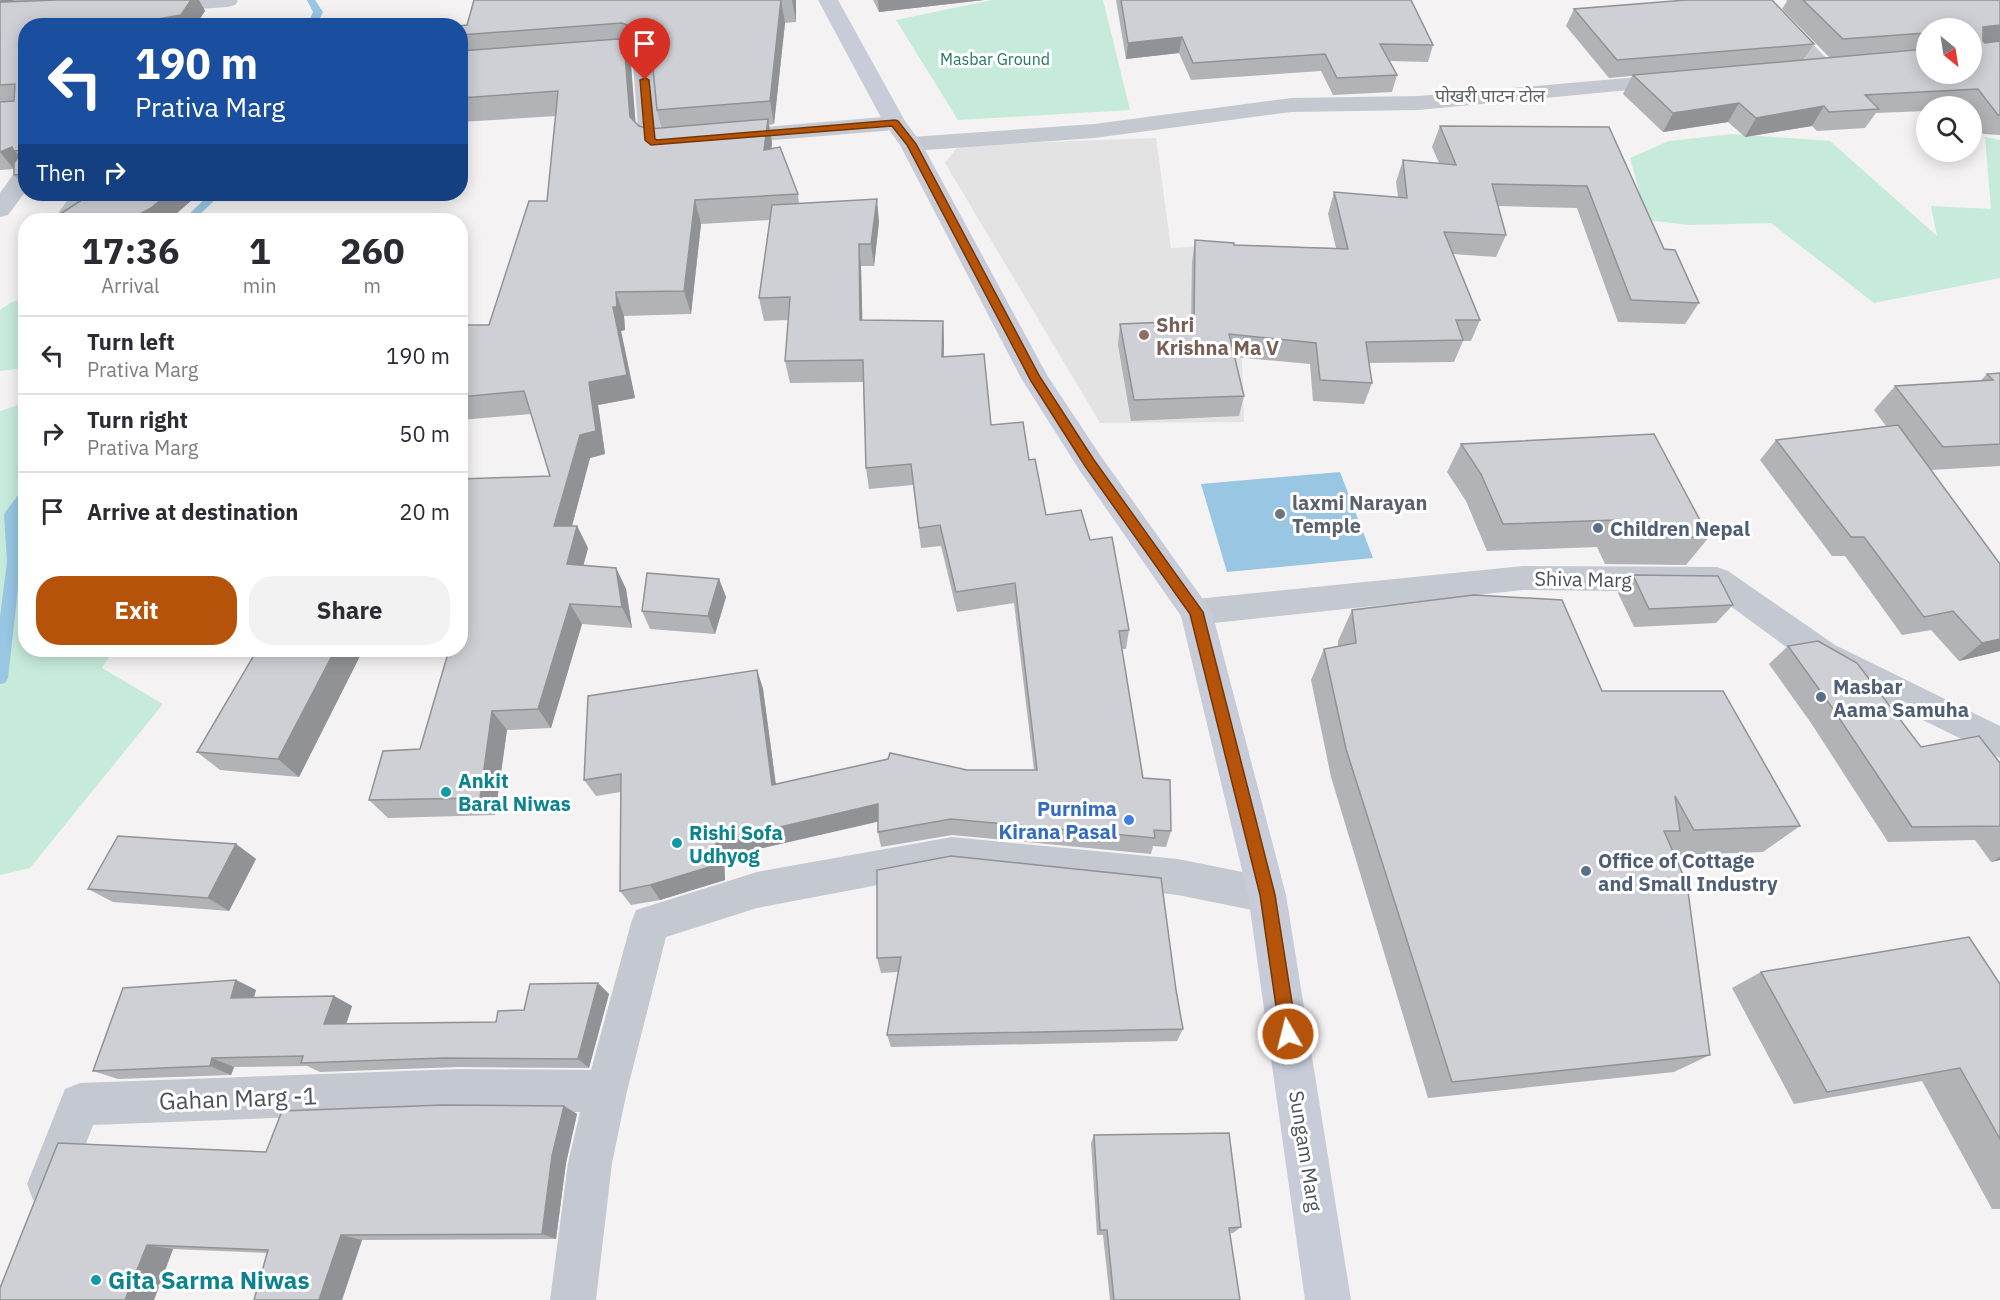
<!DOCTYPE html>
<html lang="en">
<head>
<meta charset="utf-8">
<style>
	body { margin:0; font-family:"IBM Plex Sans","Noto Sans Devanagari",sans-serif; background:#f2f2f3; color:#2b2b33; height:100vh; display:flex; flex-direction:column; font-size:22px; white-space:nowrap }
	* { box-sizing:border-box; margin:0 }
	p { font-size:20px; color:#7c7c81 }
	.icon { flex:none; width:33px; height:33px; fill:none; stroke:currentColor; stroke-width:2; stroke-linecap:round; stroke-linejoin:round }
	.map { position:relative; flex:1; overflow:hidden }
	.details { position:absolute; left:18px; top:213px; width:450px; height:444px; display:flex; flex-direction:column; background:#fff; border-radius:24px; box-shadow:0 3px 15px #0003 }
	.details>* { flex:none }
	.hud { position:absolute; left:18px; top:18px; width:450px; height:183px; border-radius:24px; box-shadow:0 3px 15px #0003; background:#1a4fa0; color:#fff; overflow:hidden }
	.needle { width:39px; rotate:150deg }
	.controls { position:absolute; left:1916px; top:18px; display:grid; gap:12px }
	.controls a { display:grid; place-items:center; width:66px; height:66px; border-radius:50%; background:#fff; box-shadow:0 3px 15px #0003; font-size:30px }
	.pin { position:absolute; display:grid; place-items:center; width:51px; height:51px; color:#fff; margin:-62px -26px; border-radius:50% 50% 50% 0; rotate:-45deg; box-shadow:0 0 6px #0007 }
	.pin .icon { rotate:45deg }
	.me { position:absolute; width:66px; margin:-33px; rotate:352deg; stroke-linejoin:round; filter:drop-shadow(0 0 4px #0008) }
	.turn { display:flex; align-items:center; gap:21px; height:126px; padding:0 18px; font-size:27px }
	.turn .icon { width:78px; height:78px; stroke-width:2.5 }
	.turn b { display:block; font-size:42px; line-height:51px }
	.then { display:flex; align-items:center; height:57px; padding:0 18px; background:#0003; gap:12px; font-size:22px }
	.eta { display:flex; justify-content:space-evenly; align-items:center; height:102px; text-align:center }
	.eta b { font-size:36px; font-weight:700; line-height:42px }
	.cta { display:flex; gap:12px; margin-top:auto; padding:12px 18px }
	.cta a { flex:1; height:69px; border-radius:24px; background:#b45309; color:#fff; font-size:24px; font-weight:700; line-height:69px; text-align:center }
	.cta a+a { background:#f2f2f3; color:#2b2b33 }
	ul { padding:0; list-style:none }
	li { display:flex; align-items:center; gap:18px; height:78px; padding:0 18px; border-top:2px solid #e1e1e2 }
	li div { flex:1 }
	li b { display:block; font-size:22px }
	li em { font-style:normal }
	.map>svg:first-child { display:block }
	.education { fill:#e4e3e3 }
	.green { fill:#c6ebdb }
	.water { fill:#98c6e3 }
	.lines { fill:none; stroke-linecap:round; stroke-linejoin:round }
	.stream { fill:#98c6e3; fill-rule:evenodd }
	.minor { fill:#c4c9d1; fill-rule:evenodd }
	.secondary { fill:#c7ccd8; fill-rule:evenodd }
	.wall { fill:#b2b3b7; fill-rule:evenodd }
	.shaded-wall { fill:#919295 }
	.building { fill:#cfd0d5; stroke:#919295; stroke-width:1.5 }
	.route { fill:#b45309; stroke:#753606; stroke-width:1.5 }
	.education-dot { fill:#8d6e63; stroke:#fff; stroke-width:2 }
	.worship-dot { fill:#6b7280; stroke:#fff; stroke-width:2 }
	.service-dot { fill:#5c6f8a; stroke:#fff; stroke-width:2 }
	.culture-dot { fill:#0f9aa8; stroke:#fff; stroke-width:2 }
	.shop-dot { fill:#3f7fe0; stroke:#fff; stroke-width:2 }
	.labels { text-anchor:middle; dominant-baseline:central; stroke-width:6; stroke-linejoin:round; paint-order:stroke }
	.far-park-label { font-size:16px; fill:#22785d; stroke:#fff }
	.far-neighbourhood-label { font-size:18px; fill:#5f6066; stroke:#fff }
	.education-label { font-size:20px; font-weight:bold; fill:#785e54; stroke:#fff; text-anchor:start }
	.worship-label { font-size:20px; font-weight:bold; fill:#5b616d; stroke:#fff; text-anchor:start }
	.service-label { font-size:20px; font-weight:bold; fill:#4e5e75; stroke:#fff; text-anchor:start }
	.street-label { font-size:20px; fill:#4b515d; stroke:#fff }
	.culture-label { font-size:20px; font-weight:bold; fill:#0d838f; stroke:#fff; text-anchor:start }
	.shop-label { font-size:20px; font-weight:bold; fill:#366cbe; stroke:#fff; text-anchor:end }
	.near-street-label { font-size:24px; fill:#4b515d; stroke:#fff }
	.near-culture-label { font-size:24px; font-weight:bold; fill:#0d838f; stroke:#fff; text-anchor:start }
</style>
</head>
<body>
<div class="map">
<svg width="2000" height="1300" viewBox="0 0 2000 1300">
	<rect width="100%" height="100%" fill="#f4f2f2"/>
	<polygon class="education" points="1156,138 1171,248 1238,244 1244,422 1100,423 945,163 959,145"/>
	<g class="green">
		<polygon points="992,0 1103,0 1130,110 958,120 896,20"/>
		<polygon points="1732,134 1830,141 1937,236 1931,206 1991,209 1985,137 2000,140 2000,278 1874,303 1771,223 1689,225 1647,220 1630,158 1669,141"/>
		<polygon points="25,298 25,368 0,371 0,310 12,302"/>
		<polygon points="25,403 26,650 113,650 102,668 163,704 30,868 0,875 0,411"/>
	</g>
	<polygon class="water" points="1340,472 1373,558 1227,572 1201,484"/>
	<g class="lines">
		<g class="stream">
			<polygon points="307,0 315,0 323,12 316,26 307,26 313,12"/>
			<polygon points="210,194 221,194 194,220 183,220"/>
			<polygon points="26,490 26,505 18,515 21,562 8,678 5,683 0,684 0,617 7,562 4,514 21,491"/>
		</g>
		<g class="minor">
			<polygon points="154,0 237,0 238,1 235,5 228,7 154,12 147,10 144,6 147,2"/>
			<polygon points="1749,0 1770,0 1833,65 1837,69 1833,73 1826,75 1819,73"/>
			<path d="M628,48L650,57L654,61L661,136L895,116L903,118L906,123L903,128L895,130L655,150L647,148L639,140L633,64C615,56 594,67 575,62L572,58L575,54L582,52Z"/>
			<polygon points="1673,74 1681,75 1684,80 1681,85 1419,110 1291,112 1094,138 911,151 903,149 900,144 903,139 911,137 1094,124 1291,98 1419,96"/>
			<polygon points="26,166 26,191 8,215 0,217 0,193 18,168"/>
			<polygon points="72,194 96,194 77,220 53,220"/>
			<polygon points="1523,566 1717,567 1728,571 1835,645 2000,726 2000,758 1811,665 1711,592 1523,590 1196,625 1185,621 1180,612 1185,603 1196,599"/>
			<polygon points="952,837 1178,859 1267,877 1280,882 1286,895 1280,908 1267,913 1178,895 952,871 757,908 666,937 627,1091 612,1163 596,1300 550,1300 568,1163 580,1112 459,1111 93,1125 65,1200 49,1206 33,1200 27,1184 65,1089 80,1083 459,1069 591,1070 631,923 636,910 757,872"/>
		</g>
		<polygon class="secondary" points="818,0 838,0 905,121 922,144 1047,375 1100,455 1212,612 1286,895 1351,1300 1305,1300 1248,895 1181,616 1080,471 1021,378 900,145 884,123"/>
	</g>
	<g class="wall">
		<polygon points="0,0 199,0 205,11 195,26 26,26 26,189 14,175 14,169 0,170"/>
		<path d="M474,0H796V22L785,23L774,124L769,125L772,143L771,148L798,194L799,204L879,222L874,266H861L862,320L943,321L944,357L991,425L1029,460L1046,515L1090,540L1129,630L1126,649H1122L1143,778L1171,831L1166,847L1153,846L1151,854L952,835L881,847L878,832V821L724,857L725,880L660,900L631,905L620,891L621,792L596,796L584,780L757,670L763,689L776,784L967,770H1034L1014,603L957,612L941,546L921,548L913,485L869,489L866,468L863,382L790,383L785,361L789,320L764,321L759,298L770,220L701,224L691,314L624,316L625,330L621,331L635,398L598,405L605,454L590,458L572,526H577L588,548L583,566L616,568L626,589L632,628L582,624L551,728L507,730L495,815L388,818L369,800L420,749L550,476L531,414L460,420V325H489L547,201L556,116L460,122V26L467,25ZM625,46H629L652,56L657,110L661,128L649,129L639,126L635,123L631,65Z"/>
		<polygon points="873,0 984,0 879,12"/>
		<polygon points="1116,0 1411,0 1433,45 1428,62 1390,61 1397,75 1392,92 1333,95 1321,71 1191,80 1179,53 1126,59"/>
		<path d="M1786,0H2000V135L1983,134L1971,119V106H1926V111L1876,113L1865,128L1817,131L1812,126L1745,137L1728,122L1663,132L1623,94L1632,76L1609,78L1566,26L1574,9L1814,44L1804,59L1829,57L1782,9L1787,1ZM1926,28H1971L1926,74Z"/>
		<polygon points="1440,126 1609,127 1664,249 1699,303 1685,324 1618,322 1577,208 1498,206 1506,235 1496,257 1453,254 1480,320 1471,341 1463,341 1454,362 1369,363 1372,383 1364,404 1313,401 1310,364 1234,357 1244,396 1239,416 1131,421 1118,345 1120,324 1191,321 1192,262 1195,240 1234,245 1336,248 1328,214 1334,192 1398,197 1396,182 1403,160 1439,163 1432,147"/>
		<polygon points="2000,373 2000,466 1931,470 2000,564 2000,651 1959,661 1931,630 1902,635 1845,556 1832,556 1760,460 1776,440 1886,426 1874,410 1895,386 1980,381 1987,374"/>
		<polygon points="1461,444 1709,537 1686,565 1605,564 1597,547 1487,551 1466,501 1447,472"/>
		<polygon points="1633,575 1733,605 1716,623 1634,627 1618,593"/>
		<polygon points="719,579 726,597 715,634 650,629 642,611"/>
		<polygon points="1352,610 1602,691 1800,826 1763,852 1675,855 1710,1055 1674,1072 1428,1098 1331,777 1311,680 1324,649 1338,646 1338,641"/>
		<polygon points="1788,646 1921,747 2000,763 2000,860 1991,862 1975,840 1888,842 1811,723 1769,664"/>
		<polygon points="257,650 363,650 299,777 220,770 197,752"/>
		<polygon points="236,844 256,859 229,911 113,902 88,889"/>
		<polygon points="877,870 1176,990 1183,1029 1177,1041 891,1047 887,1035 898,972 881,973 877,958"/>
		<polygon points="1761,972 2000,984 2000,1209 1992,1209 1922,1081 1794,1104 1732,988"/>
		<polygon points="236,980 256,990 254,997 334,996 352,1006 346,1024 496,1022 598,983 609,994 589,1068 459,1067 320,1072 307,1066 234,1067 231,1075 118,1079 93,1071"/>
		<polygon points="564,1106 577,1114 566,1163 556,1239 362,1240 342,1300 254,1300 267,1253 173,1249 154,1300 0,1300 266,1152"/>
		<polygon points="1094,1135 1241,1227 1233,1233 1230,1233 1240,1300 1110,1300 1103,1235 1097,1235 1091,1143"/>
	</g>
	<g class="shaded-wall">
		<polygon points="0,0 13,0 15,3 0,7"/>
		<polygon points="191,0 199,0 205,11 195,26 118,26"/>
		<polygon points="781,0 785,23 774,124 770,101"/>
		<polygon points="792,0 796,0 796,22"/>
		<polygon points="878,0 984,0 879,12"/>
		<polygon points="2000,25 2000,42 1971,46 1983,27"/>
		<polygon points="1182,37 1179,53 1126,59 1128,43"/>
		<polygon points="624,42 631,65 637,140 630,117"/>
		<polygon points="1739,103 1728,122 1663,132 1673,113"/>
		<polygon points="1824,106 1812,126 1745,137 1756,118"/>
		<polygon points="768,119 772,143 769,173 764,150"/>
		<polygon points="12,147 25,164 14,169 0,152"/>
		<polygon points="168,194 199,194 169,220 129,220"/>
		<polygon points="877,199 879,222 874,266 871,244"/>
		<polygon points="695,200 701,224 691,314 684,291"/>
		<polygon points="859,244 861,266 863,342 860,320"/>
		<polygon points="616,292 624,316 625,330 621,331 635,398 598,405 605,454 590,458 566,548 554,526 589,382"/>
		<polygon points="943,321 944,343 943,379 942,357"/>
		<polygon points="577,526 588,548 578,586 567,564"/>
		<polygon points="616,568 626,589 632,628 622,607"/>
		<polygon points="719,579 726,597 715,634 708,616"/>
		<polygon points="570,604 582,624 551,728 538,709"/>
		<polygon points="2000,639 2000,651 1959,661 1982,643"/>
		<polygon points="335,650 363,650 299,777 278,759"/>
		<polygon points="757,670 763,689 778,802 772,785"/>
		<polygon points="492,711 507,730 495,815 480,798"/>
		<polygon points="878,804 881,821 724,857 725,880 660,900 650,885 716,842"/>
		<polygon points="236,844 256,859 229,911 208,898"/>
		<polygon points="2000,857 2000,860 1991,862"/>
		<polygon points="236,980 256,990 251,1008 231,998"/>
		<polygon points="598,983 609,994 589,1068 578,1059"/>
		<polygon points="334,996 352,1006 343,1034 324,1024"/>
		<polygon points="212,1058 234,1067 231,1075 210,1066"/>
		<polygon points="564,1106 577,1114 566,1163 556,1239 542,1234 552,1156"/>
		<polygon points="341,1235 362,1240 342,1300 319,1300"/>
		<polygon points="147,1245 173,1249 154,1300 125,1300"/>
	</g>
	<g class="building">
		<polygon points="57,0 191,0 181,15 118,26 26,26 26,174 14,175 14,163 23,150 14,151 12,147 0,152 0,102 14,101 15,84 0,85 0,2 3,2"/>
		<polygon points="474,0 781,0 770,101 657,110 650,38 645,32 622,23 460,35 460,26 458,26 467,25"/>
		<polygon points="1121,0 1411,0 1433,45 1380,44 1397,75 1337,78 1325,54 1193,63 1182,37 1128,43"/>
		<polygon points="1686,0 1772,0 1814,44 1617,60 1574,9"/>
		<polygon points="1803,0 2000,0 2000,25 1983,27 1983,41 1985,43 2000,41 2000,115 1998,115 1978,89 1865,95 1879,109 1829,112 1824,106 1756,118 1739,103 1673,113 1633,75 1926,49 1926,74 1971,74 1971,28 1926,28 1926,33 1843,39"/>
		<polygon points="618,39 624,42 630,117 639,126 649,129 768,119 764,150 780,147 798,194 695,200 684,291 616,292 617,307 613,307 627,375 589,382 596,431 580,435 554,526 577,526 567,564 616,568 622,607 570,604 538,709 492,711 480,798 369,800 383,751 420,749 449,650 460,650 460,479 550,476 524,391 460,397 460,325 489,325 529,201 547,201 558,91 460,98 460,51"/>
		<polygon points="1440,126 1609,127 1664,249 1675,250 1699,303 1631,300 1587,186 1492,184 1506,235 1444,232 1480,320 1456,320 1463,340 1366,342 1372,383 1320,380 1316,343 1229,334 1244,396 1134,400 1120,324 1194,321 1195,240 1234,243 1234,245 1348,249 1334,192 1407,198 1403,160 1456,165"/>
		<polygon points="91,194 168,194 151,208 129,220 65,220 57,216"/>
		<polygon points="877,199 871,244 859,244 860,320 943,321 942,357 984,354 991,425 1023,422 1029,460 1035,459 1046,515 1081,510 1090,540 1112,537 1129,630 1119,631 1143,778 1170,780 1171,831 1154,830 1155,838 951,819 878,832 878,804 716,842 716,865 650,885 620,891 621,774 584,780 588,696 757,670 772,785 888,759 890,753 967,770 1037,770 1015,583 956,592 940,525 919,528 911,464 866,468 863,360 785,361 790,297 759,298 772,205"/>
		<polygon points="2000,373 2000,444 1943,447 1895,386 1993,380 1987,374"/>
		<polygon points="1898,425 2000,564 2000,639 1982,643 1953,611 1924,617 1864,537 1851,537 1776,440"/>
		<polygon points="1654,434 1709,537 1625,537 1616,520 1503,524 1481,474 1461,444"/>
		<polygon points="647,573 719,579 708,616 642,611"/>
		<polygon points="1633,575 1718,576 1733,605 1649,609"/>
		<polygon points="1474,595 1562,600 1602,691 1723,691 1800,826 1694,830 1675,796 1680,831 1664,831 1687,884 1710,1055 1452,1082 1346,749 1324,649 1356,643 1352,610"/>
		<polygon points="1818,641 1857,663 1921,747 1979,736 2000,763 2000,826 1912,827 1831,706 1788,646"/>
		<polygon points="257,650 335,650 278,759 197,752"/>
		<polygon points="118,836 236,844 208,898 88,889"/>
		<polygon points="951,856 1161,878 1176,990 1183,1029 887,1035 901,957 877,958 877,870"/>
		<polygon points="1969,937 2000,984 2000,1139 1960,1068 1827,1092 1761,972"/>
		<polygon points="236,980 231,998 334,996 324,1024 496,1022 498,1011 524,1010 530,984 598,983 578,1059 444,1058 301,1063 303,1056 212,1058 210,1066 93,1071 123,988"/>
		<polygon points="443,1105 564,1106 552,1156 542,1234 341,1235 319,1300 254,1300 268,1250 147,1245 125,1300 0,1300 0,1288 58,1143 266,1152 282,1111"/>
		<polygon points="1229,1133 1241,1227 1229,1228 1240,1300 1114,1300 1107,1230 1100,1230 1094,1135"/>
	</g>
	<polygon class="route" points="645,78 649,80 655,139 657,140 895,120 898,121 916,144 1040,377 1094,460 1203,612 1275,895 1297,1034 1294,1039 1288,1042 1282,1039 1280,1034 1260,895 1190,614 1085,466 1031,381 907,145 892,126 651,145 645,140 640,80"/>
	<circle class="education-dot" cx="1144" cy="335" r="6"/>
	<circle class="worship-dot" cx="1280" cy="514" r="6"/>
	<g class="service-dot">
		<circle cx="1598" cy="528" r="6"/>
		<circle cx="1821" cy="697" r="6"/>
		<circle cx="1586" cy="871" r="6"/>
	</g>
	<g class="culture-dot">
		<circle cx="446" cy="792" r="6"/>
		<circle cx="677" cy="843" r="6"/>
		<circle cx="96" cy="1280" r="6"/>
	</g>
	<circle class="shop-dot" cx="1129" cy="820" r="6"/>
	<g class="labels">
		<g class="far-park-label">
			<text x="995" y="59">Masbar Ground</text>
		</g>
		<g class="far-neighbourhood-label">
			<text x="1490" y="95">पोखरी पाटन टोल</text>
		</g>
		<g class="education-label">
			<text x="1156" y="324">Shri<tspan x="1156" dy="23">Krishna Ma V</tspan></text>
		</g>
		<g class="worship-label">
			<text x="1292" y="502">laxmi Narayan<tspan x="1292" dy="23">Temple</tspan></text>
		</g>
		<g class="service-label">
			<text x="1610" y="528">Children Nepal</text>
			<text x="1833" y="686">Masbar<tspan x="1833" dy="23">Aama Samuha</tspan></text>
			<text x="1598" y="860">Office of Cottage<tspan x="1598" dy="23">and Small Industry</tspan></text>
		</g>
		<g class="street-label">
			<text transform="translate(1583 579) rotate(1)">Shiva Marg</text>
			<text transform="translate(1306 1151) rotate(81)">Sungam Marg</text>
		</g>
		<g class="culture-label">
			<text x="458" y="780">Ankit<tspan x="458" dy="23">Baral Niwas</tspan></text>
			<text x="689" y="832">Rishi Sofa<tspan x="689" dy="23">Udhyog</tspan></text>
		</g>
		<g class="shop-label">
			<text x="1117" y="808">Purnima<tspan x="1117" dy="23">Kirana Pasal</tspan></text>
		</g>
		<g class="near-street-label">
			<text transform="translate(238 1098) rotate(-2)">Gahan Marg -1</text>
		</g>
		<g class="near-culture-label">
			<text x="108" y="1280">Gita Sarma Niwas</text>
		</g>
	</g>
</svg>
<div class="controls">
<a><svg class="needle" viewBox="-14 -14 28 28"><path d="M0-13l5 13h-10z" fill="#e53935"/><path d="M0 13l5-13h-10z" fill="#7c7c81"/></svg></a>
<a><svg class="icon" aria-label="search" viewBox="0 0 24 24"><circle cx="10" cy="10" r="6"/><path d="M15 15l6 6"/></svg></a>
</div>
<div class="pin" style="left:645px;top:80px;background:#d93025"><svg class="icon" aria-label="arrive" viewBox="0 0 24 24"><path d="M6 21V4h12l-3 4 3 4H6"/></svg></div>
<svg class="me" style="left:1288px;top:1034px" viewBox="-20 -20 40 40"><circle r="17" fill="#b45309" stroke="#fff" stroke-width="3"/><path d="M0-11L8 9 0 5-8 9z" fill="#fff"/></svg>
<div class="hud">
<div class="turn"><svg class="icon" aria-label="left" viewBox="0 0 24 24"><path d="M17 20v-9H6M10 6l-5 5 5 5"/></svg><div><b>190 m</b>Prativa Marg</div></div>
<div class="then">Then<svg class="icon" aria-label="right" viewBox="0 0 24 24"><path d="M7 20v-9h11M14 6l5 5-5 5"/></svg></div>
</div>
<section class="details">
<div class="eta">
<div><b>17:36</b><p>Arrival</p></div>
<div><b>1</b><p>min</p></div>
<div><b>260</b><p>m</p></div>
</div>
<ul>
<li><svg class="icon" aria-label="left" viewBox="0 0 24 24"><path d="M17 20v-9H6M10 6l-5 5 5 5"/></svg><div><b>Turn left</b><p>Prativa Marg</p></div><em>190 m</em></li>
<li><svg class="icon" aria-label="right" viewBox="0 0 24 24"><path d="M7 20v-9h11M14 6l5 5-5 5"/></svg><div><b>Turn right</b><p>Prativa Marg</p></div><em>50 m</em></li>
<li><svg class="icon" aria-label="arrive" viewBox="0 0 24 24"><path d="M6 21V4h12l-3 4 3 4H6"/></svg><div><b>Arrive at destination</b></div><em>20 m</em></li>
</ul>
<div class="cta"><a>Exit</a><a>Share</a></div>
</section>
</div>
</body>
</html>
